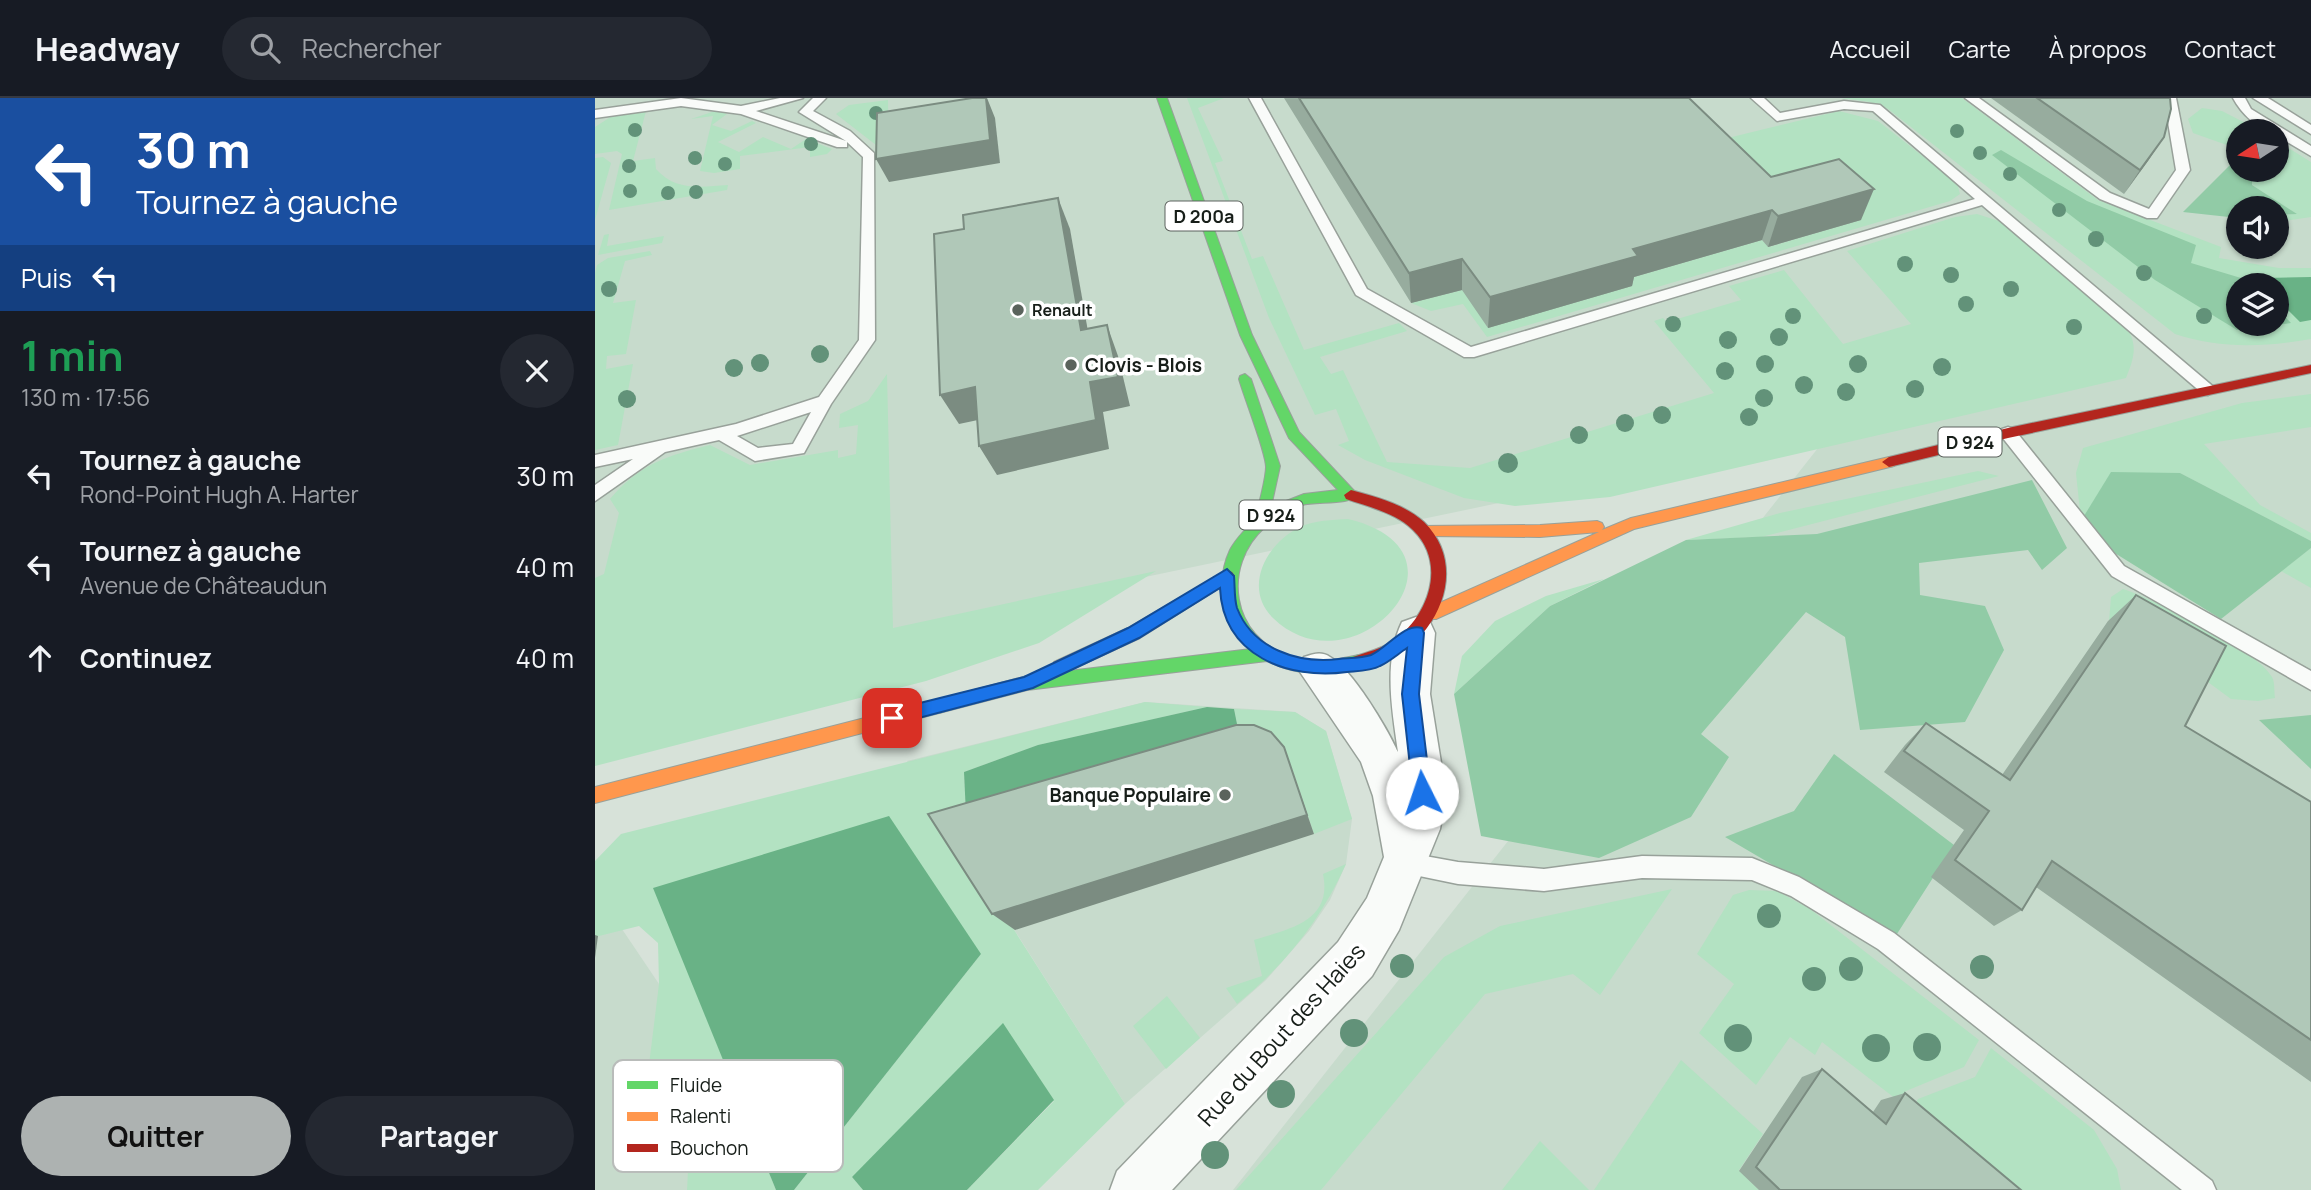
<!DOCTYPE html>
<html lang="fr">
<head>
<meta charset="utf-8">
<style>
	body { margin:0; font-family:Manrope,sans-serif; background:#242831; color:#f1f3f6; height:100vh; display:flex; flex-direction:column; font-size:26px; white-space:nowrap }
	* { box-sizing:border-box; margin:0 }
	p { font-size:23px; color:#9ea1a6 }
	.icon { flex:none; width:38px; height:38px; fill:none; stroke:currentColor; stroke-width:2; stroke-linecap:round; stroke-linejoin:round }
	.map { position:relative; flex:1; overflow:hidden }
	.panel { display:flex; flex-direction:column; background:#171b24; width:595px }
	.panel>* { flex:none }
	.guide { background:#1a4fa0; color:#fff; overflow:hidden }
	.needle { width:46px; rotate:258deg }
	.buttons { position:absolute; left:1631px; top:21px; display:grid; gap:14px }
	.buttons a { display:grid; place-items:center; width:63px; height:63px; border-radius:50%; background:#171b24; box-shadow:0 2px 5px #0004; font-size:35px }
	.pin { position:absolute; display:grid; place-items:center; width:60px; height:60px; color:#fff; margin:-30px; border-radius:14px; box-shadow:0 4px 10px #0006 }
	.me { position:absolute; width:77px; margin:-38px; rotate:356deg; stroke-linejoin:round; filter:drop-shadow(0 0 5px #0008) }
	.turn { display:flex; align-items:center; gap:24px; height:147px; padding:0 21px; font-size:32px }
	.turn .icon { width:91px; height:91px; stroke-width:2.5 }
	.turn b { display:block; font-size:49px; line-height:60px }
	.then { display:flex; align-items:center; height:66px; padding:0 21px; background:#0003; gap:14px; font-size:26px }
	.round { display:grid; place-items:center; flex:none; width:74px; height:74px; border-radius:37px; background:#242831 }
	.headline { display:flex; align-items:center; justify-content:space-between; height:119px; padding:0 21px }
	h1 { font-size:42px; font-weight:700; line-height:52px; color:#1e9e55 }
	.cta { display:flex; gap:14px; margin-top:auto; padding:14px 21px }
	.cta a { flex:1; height:80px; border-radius:42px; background:#adb2b1; color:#111; font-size:28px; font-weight:700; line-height:80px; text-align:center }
	.cta a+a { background:#242831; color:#f1f3f6 }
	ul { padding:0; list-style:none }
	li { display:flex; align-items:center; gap:21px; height:91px; padding:0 21px }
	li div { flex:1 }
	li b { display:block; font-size:26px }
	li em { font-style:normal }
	header { display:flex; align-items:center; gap:42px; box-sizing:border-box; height:98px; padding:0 35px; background:#171b24; border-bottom:2px solid #363941 }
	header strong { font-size:33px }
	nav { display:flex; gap:38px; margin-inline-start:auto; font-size:24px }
	.search { width:490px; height:63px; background:#242831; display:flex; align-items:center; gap:18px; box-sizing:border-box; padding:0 24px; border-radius:38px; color:#9ea1a6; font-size:26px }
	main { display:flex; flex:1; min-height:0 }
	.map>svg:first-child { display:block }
	.built { fill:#c7dbcc; fill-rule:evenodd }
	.green { fill:#b3e2c2; fill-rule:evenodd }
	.forest { fill:#91cba6 }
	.water { fill:#69b286 }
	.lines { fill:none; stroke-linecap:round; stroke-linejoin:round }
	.lane-casing { stroke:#98a19a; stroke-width:3 }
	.street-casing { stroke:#98a19a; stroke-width:3 }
	.fast-casing { stroke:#98a19a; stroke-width:2 }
	.slow-casing { stroke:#98a19a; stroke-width:2 }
	.jam-casing { stroke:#98a19a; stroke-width:2 }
	.lane { fill:#f9fbf9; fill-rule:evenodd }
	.street { fill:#f9fbf9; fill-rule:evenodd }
	.fast { fill:#63d668; fill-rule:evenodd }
	.slow { fill:#ff974d; fill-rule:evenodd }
	.jam { fill:#b3261e; fill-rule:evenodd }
	.tree { fill:#629279 }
	.wall { fill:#97ac9e }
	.shaded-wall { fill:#7b8c81 }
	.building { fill:#b0c8b8; stroke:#7b8c81; stroke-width:2 }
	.route { fill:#1a73e8; stroke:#114b97; stroke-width:2 }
	.poi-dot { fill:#5a635c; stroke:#fff; stroke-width:2.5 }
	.labels { text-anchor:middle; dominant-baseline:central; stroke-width:7; stroke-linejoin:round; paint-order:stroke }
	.far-poi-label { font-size:16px; font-weight:bold; fill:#171e19; stroke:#fff; text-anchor:start }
	.shield { fill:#fff; stroke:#5d625e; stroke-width:2 }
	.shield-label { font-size:18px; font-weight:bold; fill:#171e19 }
	.poi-label { font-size:19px; font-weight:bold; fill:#171e19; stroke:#fff; text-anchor:start }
	.near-street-label { font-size:23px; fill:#171e19; stroke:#fff }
	.key { fill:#fff; stroke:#b9bcba; stroke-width:2 }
	.key-label { font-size:19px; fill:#171e19 }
</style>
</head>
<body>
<header>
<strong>Headway</strong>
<div class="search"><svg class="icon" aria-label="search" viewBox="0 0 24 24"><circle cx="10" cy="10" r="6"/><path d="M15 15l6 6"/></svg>Rechercher</div>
<nav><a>Accueil</a><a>Carte</a><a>À propos</a><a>Contact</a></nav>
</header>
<main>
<section class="panel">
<div class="guide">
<div class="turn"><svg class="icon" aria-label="left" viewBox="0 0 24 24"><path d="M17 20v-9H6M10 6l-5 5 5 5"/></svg><div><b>30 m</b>Tournez à gauche</div></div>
<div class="then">Puis<svg class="icon" aria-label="left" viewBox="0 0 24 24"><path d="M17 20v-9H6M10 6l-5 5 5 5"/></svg></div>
</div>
<div class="headline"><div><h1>1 min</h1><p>130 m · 17:56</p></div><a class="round"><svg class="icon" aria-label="close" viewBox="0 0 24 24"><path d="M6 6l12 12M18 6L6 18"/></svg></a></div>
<ul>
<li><svg class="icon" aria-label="left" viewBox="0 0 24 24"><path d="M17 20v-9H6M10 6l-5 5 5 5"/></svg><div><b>Tournez à gauche</b><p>Rond-Point Hugh A. Harter</p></div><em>30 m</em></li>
<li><svg class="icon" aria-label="left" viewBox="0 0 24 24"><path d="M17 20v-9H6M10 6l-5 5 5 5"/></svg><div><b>Tournez à gauche</b><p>Avenue de Châteaudun</p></div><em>40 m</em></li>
<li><svg class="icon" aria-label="ahead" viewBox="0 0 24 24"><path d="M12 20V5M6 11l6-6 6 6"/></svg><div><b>Continuez</b></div><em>40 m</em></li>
</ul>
<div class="cta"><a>Quitter</a><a>Partager</a></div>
</section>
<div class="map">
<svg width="1716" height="1092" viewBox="0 0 1716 1092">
	<rect width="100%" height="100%" fill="#d7e2d9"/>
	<g class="built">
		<path d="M0,0H1716V1092H638L1234,336L0,594ZM1643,33H1682V72H1643ZM1643,110H1682V149H1643ZM1643,187H1682V226H1643Z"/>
		<polygon points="550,604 700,614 731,633 757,721 751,766 735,802 714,833 671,882 530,1006 312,663"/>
		<polygon points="0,791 64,886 109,1092 0,1092"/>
	</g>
	<g class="green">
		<path d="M592,0H629L603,10L628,63L620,65L657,161L668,158L709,252L804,225L812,233L725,259L736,276L748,272L792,364L875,370L1119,295L1059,223L1068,220L1072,224L1146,202L1134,188L1189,172L1248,246L1316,226L1252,153L1360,119L1382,116L1407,124L1532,230C1543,248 1539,260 1531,280L1015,399L920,408L869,400L770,362L743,347L754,343L741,311L720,317L674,220Z"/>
		<path d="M1246,0H1367L1503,102L1626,149L1624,160L1684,170H1716V241C1671,249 1624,251 1580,236L1293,11L1275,4ZM1643,187H1682V226H1643Z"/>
		<polygon points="293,2 294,57 241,16 254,7"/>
		<polygon points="1607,10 1627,13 1666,33 1643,33 1643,51 1598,35 1593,21"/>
		<path d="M51,13L38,63L60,60L61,71C80,93 105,89 133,87L132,92L14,112L27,56L22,53L0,56V29L17,18Z"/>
		<polygon points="120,13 132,16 117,27 136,33 157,23 161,25 123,44 144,54 168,39 196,51 211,41 237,51 232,56 215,59 215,49 145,58 145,71 119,75 105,73 118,18 96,21"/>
		<polygon points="1244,13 1283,23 1362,85 1365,96 1355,103 892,239 868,206 836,213 816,205 867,192 1032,181 1167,142 1174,149 1265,122 1167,109 1104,47"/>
		<polygon points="1682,43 1716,64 1716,119 1682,124 1682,117 1701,116 1657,87 1657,72 1682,72"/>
		<polygon points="8,59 16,65 0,122 0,60"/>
		<polygon points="14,136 12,148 69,138 67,145 3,157 9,137"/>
		<polygon points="55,153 57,157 30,163 18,205 41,202 31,256 12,258 11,271 38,266 23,347 0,352 0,175 2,167 13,160"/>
		<path d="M292,276L298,530L561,473L444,545L331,583L0,668V480L9,476L24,415L15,401C45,366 71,358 115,347L155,367L243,352V360L261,356L263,327L244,330L245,316L273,303Z"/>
		<polygon points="1716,296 1716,329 1609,346 1665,407 1716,435 1716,443 1585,375 1486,423 1481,375 1488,350 1647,305"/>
		<polygon points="1383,373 1404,378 1166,439 1091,442 1185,415"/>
		<path d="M753,421C891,454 758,598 678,520C647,489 672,445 705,429C720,422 737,422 753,421Z"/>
		<polygon points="1716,450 1716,490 1686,473"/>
		<polygon points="1009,481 955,508 859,596 867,558 900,523 951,498"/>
		<path d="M1528,491C1559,501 1661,551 1677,579C1680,584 1679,593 1680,600L1663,603L1636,601L1598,573L1514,523L1516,499Z"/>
		<polygon points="550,604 612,609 443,647 369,674 371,717 358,736 530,1006 443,1092 372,1092 459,1003 257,1079 268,1092 199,1092 386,856 59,790 181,1092 92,1092 98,978 51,991 64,886 63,845 44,828 0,839 0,763 26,736"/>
		<polygon points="639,611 700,614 731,633 757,721 719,736 697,670 647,651"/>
		<path d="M751,766C726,822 690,867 642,906L631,890L667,878L659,842C693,831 738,824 728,776Z"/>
		<polygon points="1077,791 1005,897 978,876 890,896 726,1092 641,1092 849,859 905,828"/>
		<polygon points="1154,792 1182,793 1215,811 1384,942 1369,969 1311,993 1301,1001 1227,944 1220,957 1195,939 1161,987 1104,935 1139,886 1102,856 1138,797"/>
		<polygon points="572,898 605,940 571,971 538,928"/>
		<polygon points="1396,950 1499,1032 1522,1071 1526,1092 1413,1092 1317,1012 1323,1001 1380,979"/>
		<polygon points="1086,962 1168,1036 1144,1072 1164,1092 999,1092"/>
		<polygon points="945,1043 994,1092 907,1092"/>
	</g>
	<g class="forest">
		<polygon points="1406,52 1492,103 1601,147 1596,165 1656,183 1660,187 1643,187 1643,226 1682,226 1682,210 1696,225 1642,232 1560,182 1397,57"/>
		<polygon points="1643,59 1643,72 1657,72 1657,87 1702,116 1682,117 1682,110 1643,110 1643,120 1588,114"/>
		<polygon points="1516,374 1585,375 1716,443 1716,450 1626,521 1481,431"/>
		<polygon points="1437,382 1472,450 1447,472 1433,452 1324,465 1325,497 1390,508 1409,552 1370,624 1265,632 1250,539 1211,514 1106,636 1134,659 1096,719 1004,760 886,738 859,596 955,508 1091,442 1222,436"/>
		<polygon points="1716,617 1716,671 1664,622"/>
		<polygon points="1239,656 1359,747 1300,839 1130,739 1199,713"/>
	</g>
	<g class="water">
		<polygon points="1716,179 1716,222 1705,224 1682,201 1682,187 1673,187 1670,180"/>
		<polygon points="612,609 639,611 647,651 371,717 369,674 443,647"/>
		<polygon points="294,718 386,856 199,1092 181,1092 58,790"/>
		<polygon points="408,925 459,1002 372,1092 268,1092 257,1079"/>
	</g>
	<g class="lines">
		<defs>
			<g id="lane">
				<path d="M86,0L146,8L185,0H208L161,13L251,43L204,14L218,0H231L218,13L255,33L279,55L280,242L236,306L209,355L160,363L124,342L70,354L0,403V387L38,361L0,369V357L141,326L224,299L264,242L268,59L252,44V49H242L146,16L86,8L0,20V12ZM216,314L198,346L163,350L142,338Z"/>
				<polygon points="654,0 666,0 772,191 876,249 1380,101 1278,13 1249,11 1182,23 1156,0 1169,0 1185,15 1249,3 1285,7 1621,291 1613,297 1607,295 1387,107 879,259 869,259 761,197"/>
				<polygon points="1370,0 1384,0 1515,95 1554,111 1581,72 1569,0 1581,0 1595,72 1562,120 1552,120 1505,101"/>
				<path d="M1638,0H1650L1656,11L1716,48V58L1682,38V33C1663,33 1646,15 1638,0Z"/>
				<polygon points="1658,0 1673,0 1716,27 1716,36"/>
				<polygon points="1413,329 1419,331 1529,468 1716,573 1716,592 1517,478 1407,339 1405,335 1407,331"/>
				<polygon points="808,754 863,764 949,771 1047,758 1157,760 1204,779 1299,835 1617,1083 1621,1092 1587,1092 1283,851 1196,798 1157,782 1047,780 949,793 863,786 800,773 797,765 800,757"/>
			</g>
			<path id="street" d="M821,519L835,524L840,535L835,596L848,677V713L845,731L804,832L777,878L577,1092H515L522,1073L743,844L772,800L789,759L778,698L766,664L703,571L709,559C719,556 726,553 735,559C757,571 792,630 803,654C797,612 788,563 807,524Z"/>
			<path id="fast" d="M562,0H572L657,237L704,334L763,397C756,407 721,403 707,407C694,412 680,419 670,429C626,468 636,540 695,558C718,566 741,562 764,557L770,559L772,564L770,569L764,571C731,578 702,578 672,563L432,592L344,615L338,613L336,608L338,603L432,578L656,551C629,525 619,486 635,452C641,440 651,432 658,422C663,415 671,378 671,369C671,354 649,299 644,281L645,278L650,276L656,281L685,368L676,409L709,396L743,392L694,340L645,237Z"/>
			<g id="slow">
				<polygon points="1294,359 1299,360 1301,364 1299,368 1039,431 841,521 831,521 828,516 831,511 1004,434 945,439 830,438 825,436 823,432 825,428 945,427 1002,423 1007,425 1009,429 1007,432 1036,420"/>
				<polygon points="344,601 350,603 352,608 350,613 344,615 0,705 0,689"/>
			</g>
			<g id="jam">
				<polygon points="1716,267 1716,275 1413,340 1294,369 1287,364 1294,359 1413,330"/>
				<path d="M756,392C781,399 809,406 829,424C877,471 840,547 784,565C775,567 767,572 758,569L756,564L758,559C772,554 786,551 798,543C833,519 853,466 818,432C801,415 774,409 751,401L749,397Z"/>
				<polygon points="632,472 637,474 640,478 637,482 545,540 471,574 465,576 459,574 457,569 459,564 533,530"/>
			</g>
		</defs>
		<use href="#lane" class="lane-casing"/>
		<use href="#street" class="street-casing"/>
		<use href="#fast" class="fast-casing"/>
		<use href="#slow" class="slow-casing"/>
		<use href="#jam" class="jam-casing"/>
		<use href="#lane" class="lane"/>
		<use href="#street" class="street"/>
		<use href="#fast" class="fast"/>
		<use href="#slow" class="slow"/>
		<use href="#jam" class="jam"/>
	</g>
	<g class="tree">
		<circle cx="281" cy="15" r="7"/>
		<circle cx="40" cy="32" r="7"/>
		<circle cx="1362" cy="33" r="7"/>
		<circle cx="216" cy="46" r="7"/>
		<circle cx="1385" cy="55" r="7"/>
		<circle cx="100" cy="60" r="7"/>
		<circle cx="130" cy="66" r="7"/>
		<circle cx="34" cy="68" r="7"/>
		<circle cx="1415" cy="76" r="7"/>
		<circle cx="35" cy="93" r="7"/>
		<circle cx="101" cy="94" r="7"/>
		<circle cx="73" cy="95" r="7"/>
		<circle cx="1464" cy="112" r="7"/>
		<circle cx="1501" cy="141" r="8"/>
		<circle cx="1310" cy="166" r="8"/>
		<circle cx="1549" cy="175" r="8"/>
		<circle cx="1356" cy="177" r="8"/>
		<circle cx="14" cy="191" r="8"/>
		<circle cx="1416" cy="191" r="8"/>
		<circle cx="1371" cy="206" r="8"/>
		<circle cx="1198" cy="218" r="8"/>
		<circle cx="1609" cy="218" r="8"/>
		<circle cx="1078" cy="226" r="8"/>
		<circle cx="1479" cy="229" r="8"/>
		<circle cx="1184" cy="239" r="9"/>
		<circle cx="1133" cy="242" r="9"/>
		<circle cx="225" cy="256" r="9"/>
		<circle cx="165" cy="265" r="9"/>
		<circle cx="1170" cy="266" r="9"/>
		<circle cx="1263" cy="266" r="9"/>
		<circle cx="1347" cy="269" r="9"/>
		<circle cx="139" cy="270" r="9"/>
		<circle cx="1130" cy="273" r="9"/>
		<circle cx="1209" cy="287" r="9"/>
		<circle cx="1320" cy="291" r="9"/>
		<circle cx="1251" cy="294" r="9"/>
		<circle cx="1169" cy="300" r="9"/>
		<circle cx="32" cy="301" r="9"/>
		<circle cx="1067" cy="317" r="9"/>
		<circle cx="1154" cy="319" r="9"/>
		<circle cx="1030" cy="325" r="9"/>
		<circle cx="984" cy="337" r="9"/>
		<circle cx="913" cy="365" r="10"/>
		<circle cx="1174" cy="818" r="12"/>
		<circle cx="807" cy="868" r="12"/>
		<circle cx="1387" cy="869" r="12"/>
		<circle cx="1256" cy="871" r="12"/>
		<circle cx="1219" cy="881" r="12"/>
		<circle cx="759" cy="935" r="14"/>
		<circle cx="1143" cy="940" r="14"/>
		<circle cx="1332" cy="949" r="14"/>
		<circle cx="1281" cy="950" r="14"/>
		<circle cx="686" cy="996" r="14"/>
		<circle cx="620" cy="1057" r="14"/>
	</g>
	<g class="wall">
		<polygon points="689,0 1094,0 1176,79 1266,122 1173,149 1167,142 1039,179 1037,188 893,230 867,192 816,205"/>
		<polygon points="1396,0 1575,0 1569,39 1529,96"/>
		<polygon points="1541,497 1590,628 1716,704 1716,984 1441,789 1427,812 1399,828 1336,779 1369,732 1289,674 1310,647 1331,625 1407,677 1513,523"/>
		<polygon points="1227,971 1278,1014 1286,1002 1310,995 1426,1092 1164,1092 1144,1073 1207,979"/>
	</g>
	<g class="shaded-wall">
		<polygon points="392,0 400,20 405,65 294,84 281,61"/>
		<polygon points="1569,39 1553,63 1529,96 1545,72"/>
		<polygon points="1279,91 1266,122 1173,149 1183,118"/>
		<polygon points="463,100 475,131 498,262 486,232"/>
		<polygon points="1177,112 1167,142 1039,179 1037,188 893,230 895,199 1038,151"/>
		<polygon points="867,161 867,192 816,205 814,175"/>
		<polygon points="512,227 523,258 535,308 508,314 514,351 402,377 384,348 495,284"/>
		<polygon points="380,289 397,319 364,326 345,297"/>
		<polygon points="689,649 719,736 420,832 397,816"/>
		<polygon points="0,837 3,838 0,860"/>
	</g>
	<g class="building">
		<polygon points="377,0 391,0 395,42 281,61 282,15"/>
		<polygon points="704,0 1094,0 1176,79 1244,61 1279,91 1183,118 1177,112 1038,151 1043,158 895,199 867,161 814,175"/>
		<polygon points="1442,0 1575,0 1576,11 1569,39 1545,72"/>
		<polygon points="463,100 486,232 512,227 523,279 495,284 501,322 384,348 380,289 345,297 339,136 369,131 368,117"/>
		<polygon points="1541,497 1631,548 1590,628 1716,704 1716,942 1457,763 1427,812 1360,762 1394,713 1309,653 1331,625 1415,682"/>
		<polygon points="641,627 659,627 676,634 689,649 712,717 397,816 333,716"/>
		<polygon points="1227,971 1291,1026 1310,995 1426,1092 1185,1092 1161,1069"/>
	</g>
	<path class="route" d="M632,471L639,478C640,488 639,500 642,510C658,551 703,566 744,561C754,560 767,560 776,557C791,551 810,524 827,530L829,535L824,596L836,695L833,701L827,703L821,701L818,695L807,596L812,550C803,556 794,564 785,568C776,573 762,573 752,574C693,582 628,558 625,490L544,540L438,590L297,627L288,620L297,612L429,579L533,530Z"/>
	<g class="poi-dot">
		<circle cx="423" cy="212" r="7"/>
		<circle cx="476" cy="267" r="7"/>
		<circle cx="630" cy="697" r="7"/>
	</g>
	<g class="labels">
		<g class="far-poi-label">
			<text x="437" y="212">Renault</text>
		</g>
		<g class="shield">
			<rect x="570.5" y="103.5" width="77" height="29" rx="5"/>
			<rect x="1343.5" y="329.5" width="63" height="29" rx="5"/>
			<rect x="644.5" y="402.5" width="63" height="29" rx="5"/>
		</g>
		<g class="shield-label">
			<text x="609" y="118">D 200a</text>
			<text x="1375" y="344">D 924</text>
			<text x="676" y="417">D 924</text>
		</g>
		<g class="poi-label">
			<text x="490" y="267">Clovis - Blois</text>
			<text x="616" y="697" text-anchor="end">Banque Populaire</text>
		</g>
		<g class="near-street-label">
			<text transform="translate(686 936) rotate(-48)">Rue du Bout des Haies</text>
		</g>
	</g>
	<rect x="18" y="962" width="230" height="112" rx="10" class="key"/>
	<rect x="32" y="983" width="31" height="8" fill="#63d668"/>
	<rect x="32" y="1014" width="31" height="9" fill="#ff974d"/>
	<rect x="32" y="1046" width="31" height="8" fill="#b3261e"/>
	<g class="key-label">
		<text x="75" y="994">Fluide</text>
		<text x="75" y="1025">Ralenti</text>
		<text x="75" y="1057">Bouchon</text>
	</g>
</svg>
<div class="buttons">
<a><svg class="needle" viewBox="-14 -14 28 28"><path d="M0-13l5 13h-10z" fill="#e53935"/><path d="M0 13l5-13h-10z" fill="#9ea1a6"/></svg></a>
<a><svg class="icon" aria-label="sound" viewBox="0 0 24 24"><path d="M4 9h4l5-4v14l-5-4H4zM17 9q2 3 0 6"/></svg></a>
<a><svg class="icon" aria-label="layers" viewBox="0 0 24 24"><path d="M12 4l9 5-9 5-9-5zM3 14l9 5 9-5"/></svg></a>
</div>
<div class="pin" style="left:297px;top:620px;background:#d93025"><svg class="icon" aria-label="arrive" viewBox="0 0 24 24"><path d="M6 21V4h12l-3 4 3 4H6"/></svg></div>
<svg class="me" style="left:827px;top:695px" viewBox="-20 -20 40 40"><circle r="19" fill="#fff"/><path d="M0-13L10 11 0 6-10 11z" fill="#1a73e8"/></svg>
</div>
</main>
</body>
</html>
